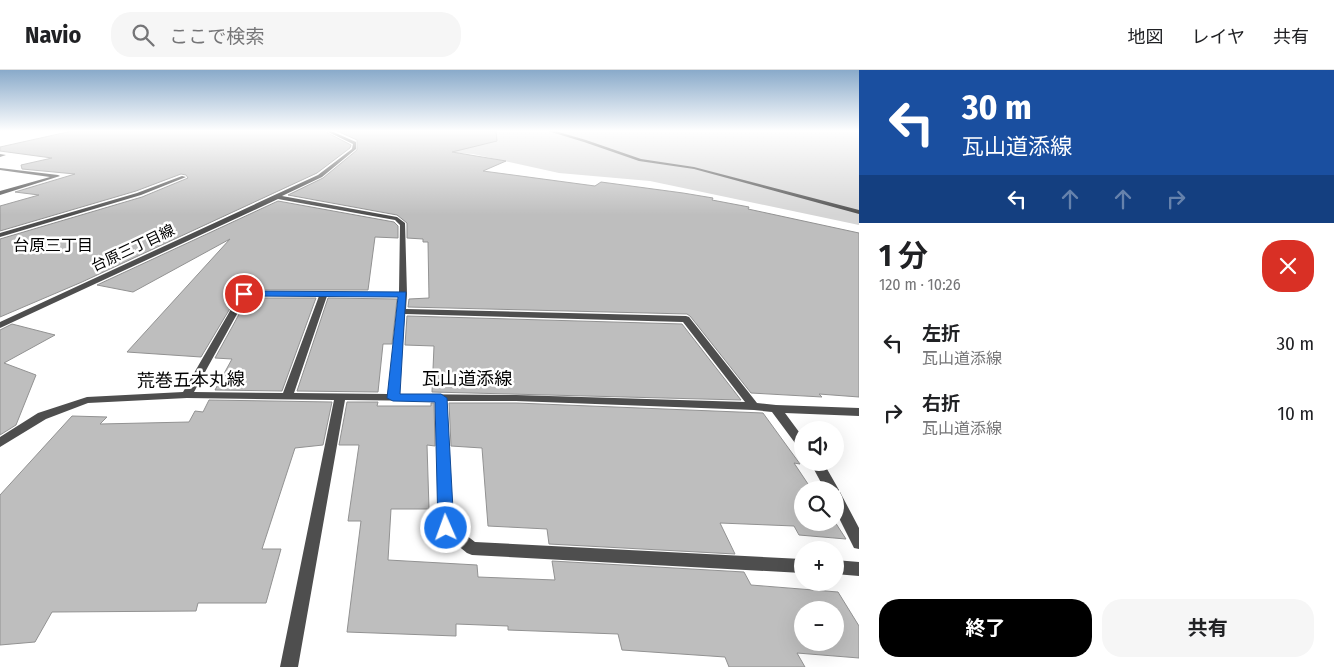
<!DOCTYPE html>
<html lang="ja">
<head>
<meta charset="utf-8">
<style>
	body { margin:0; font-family:"Fira Sans Condensed","Noto Sans JP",sans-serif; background:#f6f6f6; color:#202124; height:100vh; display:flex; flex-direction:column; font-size:19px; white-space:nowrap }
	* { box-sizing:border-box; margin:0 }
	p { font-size:16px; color:#757577 }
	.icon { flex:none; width:28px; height:28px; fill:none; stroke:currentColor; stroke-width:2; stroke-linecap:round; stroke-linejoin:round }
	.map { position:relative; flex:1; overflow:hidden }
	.side { display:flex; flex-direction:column; background:#fff; width:475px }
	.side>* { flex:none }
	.top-card { background:#1a4fa0; color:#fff; overflow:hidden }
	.fabs { position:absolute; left:794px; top:351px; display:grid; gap:10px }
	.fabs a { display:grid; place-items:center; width:50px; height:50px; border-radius:50%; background:#fff; box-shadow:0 5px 20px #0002; font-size:25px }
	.pin { position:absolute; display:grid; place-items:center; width:42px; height:42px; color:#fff; margin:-21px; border:2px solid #fff; border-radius:50%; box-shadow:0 1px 5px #0007 }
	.me { position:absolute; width:55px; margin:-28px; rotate:358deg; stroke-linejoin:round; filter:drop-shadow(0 0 4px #0008) }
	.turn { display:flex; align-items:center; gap:18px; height:105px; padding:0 20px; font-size:22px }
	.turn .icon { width:65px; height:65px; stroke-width:2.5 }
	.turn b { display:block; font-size:35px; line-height:42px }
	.lanes { display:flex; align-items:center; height:48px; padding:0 20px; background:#0003; justify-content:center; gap:25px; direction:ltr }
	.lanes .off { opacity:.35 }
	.round { display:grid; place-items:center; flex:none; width:52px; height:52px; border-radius:20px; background:#f6f6f6 }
	.headline { display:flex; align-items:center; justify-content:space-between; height:85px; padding:0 20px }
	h1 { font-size:30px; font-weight:700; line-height:38px }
	.primary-button { display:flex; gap:10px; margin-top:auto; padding:10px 20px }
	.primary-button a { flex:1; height:58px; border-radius:20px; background:#000; color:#fff; font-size:20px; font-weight:700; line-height:58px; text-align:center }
	.primary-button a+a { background:#f6f6f6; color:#202124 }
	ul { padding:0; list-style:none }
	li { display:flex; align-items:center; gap:15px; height:70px; padding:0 20px }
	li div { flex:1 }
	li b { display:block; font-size:19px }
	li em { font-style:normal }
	header { display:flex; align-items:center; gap:30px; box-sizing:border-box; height:70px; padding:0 25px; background:#fff; border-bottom:1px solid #e0e0e0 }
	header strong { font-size:24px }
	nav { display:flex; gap:28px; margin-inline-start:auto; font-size:18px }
	.search { width:350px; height:45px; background:#f6f6f6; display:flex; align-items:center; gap:12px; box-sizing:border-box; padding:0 18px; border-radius:20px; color:#757577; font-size:19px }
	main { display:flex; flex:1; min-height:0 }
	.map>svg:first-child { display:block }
	.green { fill:#d5d5d5 }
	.building { fill:#bebebe; stroke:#929292; fill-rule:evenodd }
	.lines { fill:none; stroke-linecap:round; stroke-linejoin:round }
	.pedestrian { fill:#4e4e4e; fill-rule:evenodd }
	.minor { fill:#4e4e4e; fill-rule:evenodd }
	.route { fill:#1a73e8; stroke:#114b97 }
	.labels { text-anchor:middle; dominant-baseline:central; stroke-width:5; stroke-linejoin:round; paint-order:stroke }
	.far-street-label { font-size:15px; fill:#000; stroke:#fff }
	.far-neighbourhood-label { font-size:16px; fill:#000; stroke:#fff }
	.street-label { font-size:18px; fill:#000; stroke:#fff }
</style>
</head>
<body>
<header>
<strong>Navio</strong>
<div class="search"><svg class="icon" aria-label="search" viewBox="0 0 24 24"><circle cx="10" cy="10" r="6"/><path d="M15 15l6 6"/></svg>ここで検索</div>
<nav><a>地図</a><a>レイヤ</a><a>共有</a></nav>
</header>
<main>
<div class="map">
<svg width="859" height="597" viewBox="0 0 859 597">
	<rect width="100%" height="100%" fill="#fff"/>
	<polygon class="green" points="406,61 859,61 859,155 650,111 559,103 473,84 402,79"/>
	<g class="building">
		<polygon points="72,61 324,61 351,75 350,78 317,103 82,212 0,247 0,169 142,127 188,108 186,105 181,104 136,121 0,161 0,136 39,125 15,122 75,104 22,99 21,95 52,88 0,81 0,77"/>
		<polygon points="337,61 496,61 497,71 452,82 506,91 483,101 595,116 601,112 683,123 713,128 712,130 749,137 748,139 859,163 859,327 819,324 822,327 751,323 690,246 687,244 408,237 409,229 429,228 428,172 423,172 423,169 407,168 407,153 397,145 288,125 323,108 357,80 357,70"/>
		<polygon points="278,131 394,152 398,156 398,168 375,167 368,220 241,220 201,287 127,282 230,169 133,222 97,215"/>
		<polygon points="248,228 316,228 282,321 215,320 232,289 215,288"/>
		<polygon points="328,228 397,229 392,274 383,274 378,322 297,321"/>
		<polygon points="407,246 682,254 741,330 432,322 434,276 405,275"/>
		<polygon points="12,254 55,265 4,293 36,305 16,355 0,365 0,260"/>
		<polygon points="209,330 332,332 323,375 295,378 262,479 281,479 266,533 198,533 196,541 52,542 35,572 0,575 0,425 72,346 107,347 100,354 189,352 195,341 203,342"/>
		<path d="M347,332H378L377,336H431V333H434L435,376L427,375L429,439H391L388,490L477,495L478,507L555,510L552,491L744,502L751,515L838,522L859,556V588L797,583L805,597H729L725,587L622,580L618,564L508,560V556L456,554V566L347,562L361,451H348L359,375H339ZM802,540H835V572H802Z"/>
		<polygon points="449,333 516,333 763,343 800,394 794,393 812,420 802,420 802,452 835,452 846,469 799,465 794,456 720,453 735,484 549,474 547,459 488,456 482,378 451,376"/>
	</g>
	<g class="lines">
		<polygon class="pedestrian" points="555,61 586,70 641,89 694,97 859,140 859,144 694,99 639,91 584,72 548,61"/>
		<g class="minor">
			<path d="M326,61H331L356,72V79L322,107L282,126L397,147L405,153L407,224L406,239L686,246L689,247L757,333L776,335L859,338V346L785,343L802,366V378L798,377L772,342L754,340L516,331H447L453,455L475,472L802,489V503L472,485L467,483L441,462L439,458L436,331L345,330L298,597H280L334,330L187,328L88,333L46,349L0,377V367L38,343L87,327L183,322L241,222H399L400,155L395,150L278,129L0,258V252L318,105L352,79L353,74ZM247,226H319L283,323L194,322ZM327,226H399L388,324L294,323ZM405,244L683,252L745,332L516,325L399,324Z"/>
			<polygon points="0,84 6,85 0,87"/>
			<polygon points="0,98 58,105 60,106 0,125 0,121 50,107 0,100"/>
			<polygon points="182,106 186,107 141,125 0,167 0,163 137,123"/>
			<polygon points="810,392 823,392 839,420 838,422 840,422 859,458 859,479 854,478 835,440 835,420 825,420"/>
			<polygon points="835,490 859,492 859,506 835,504"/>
		</g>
	</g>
	<linearGradient id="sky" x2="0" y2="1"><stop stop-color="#89aaca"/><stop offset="0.42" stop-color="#fff"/><stop offset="1" stop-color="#fff" stop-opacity="0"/></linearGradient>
	<rect width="859" height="145" fill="url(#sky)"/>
	<polygon class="route" points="244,221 406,222 400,324 441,324 447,328 454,458 452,463 446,465 440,463 438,458 435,332 393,331 387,328 398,227 241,226 240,224"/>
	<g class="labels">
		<g class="far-street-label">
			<text transform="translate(133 178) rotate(-25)">台原三丁目線</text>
		</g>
		<g class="far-neighbourhood-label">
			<text x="53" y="175">台原三丁目</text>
		</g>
		<g class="street-label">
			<text x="467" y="309">瓦山道添線</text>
			<text transform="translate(191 310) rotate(-1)">荒巻五本丸線</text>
		</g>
	</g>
</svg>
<div class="fabs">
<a><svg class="icon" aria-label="sound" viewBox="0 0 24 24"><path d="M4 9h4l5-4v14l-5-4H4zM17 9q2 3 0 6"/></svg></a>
<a><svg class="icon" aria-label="search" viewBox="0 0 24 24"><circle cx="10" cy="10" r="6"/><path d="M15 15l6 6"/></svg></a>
<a>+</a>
<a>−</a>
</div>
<div class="pin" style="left:244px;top:224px;background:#d93025"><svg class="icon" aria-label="arrive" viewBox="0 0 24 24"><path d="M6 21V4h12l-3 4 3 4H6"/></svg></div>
<svg class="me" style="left:446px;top:458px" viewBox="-20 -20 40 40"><circle r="17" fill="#1a73e8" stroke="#fff" stroke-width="3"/><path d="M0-11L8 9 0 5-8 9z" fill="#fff"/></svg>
</div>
<section class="side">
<div class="top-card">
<div class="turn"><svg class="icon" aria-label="left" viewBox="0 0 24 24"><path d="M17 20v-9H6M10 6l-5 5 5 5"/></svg><div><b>30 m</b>瓦山道添線</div></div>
<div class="lanes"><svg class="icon" aria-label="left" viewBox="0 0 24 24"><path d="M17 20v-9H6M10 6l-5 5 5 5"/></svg><svg class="icon off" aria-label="ahead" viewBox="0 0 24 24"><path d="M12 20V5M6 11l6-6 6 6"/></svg><svg class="icon off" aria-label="ahead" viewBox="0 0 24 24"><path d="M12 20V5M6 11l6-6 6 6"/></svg><svg class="icon off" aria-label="right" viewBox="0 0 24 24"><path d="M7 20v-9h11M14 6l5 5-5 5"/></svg></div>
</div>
<div class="headline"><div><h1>1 分</h1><p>120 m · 10:26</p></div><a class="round" style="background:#d93025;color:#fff"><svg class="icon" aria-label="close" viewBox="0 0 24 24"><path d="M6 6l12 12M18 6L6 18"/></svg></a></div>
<ul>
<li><svg class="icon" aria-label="left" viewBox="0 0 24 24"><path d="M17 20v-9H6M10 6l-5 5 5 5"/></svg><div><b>左折</b><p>瓦山道添線</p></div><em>30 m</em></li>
<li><svg class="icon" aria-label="right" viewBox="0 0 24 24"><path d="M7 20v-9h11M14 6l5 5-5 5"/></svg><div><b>右折</b><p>瓦山道添線</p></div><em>10 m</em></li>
</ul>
<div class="primary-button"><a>終了</a><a>共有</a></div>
</section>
</main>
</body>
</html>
